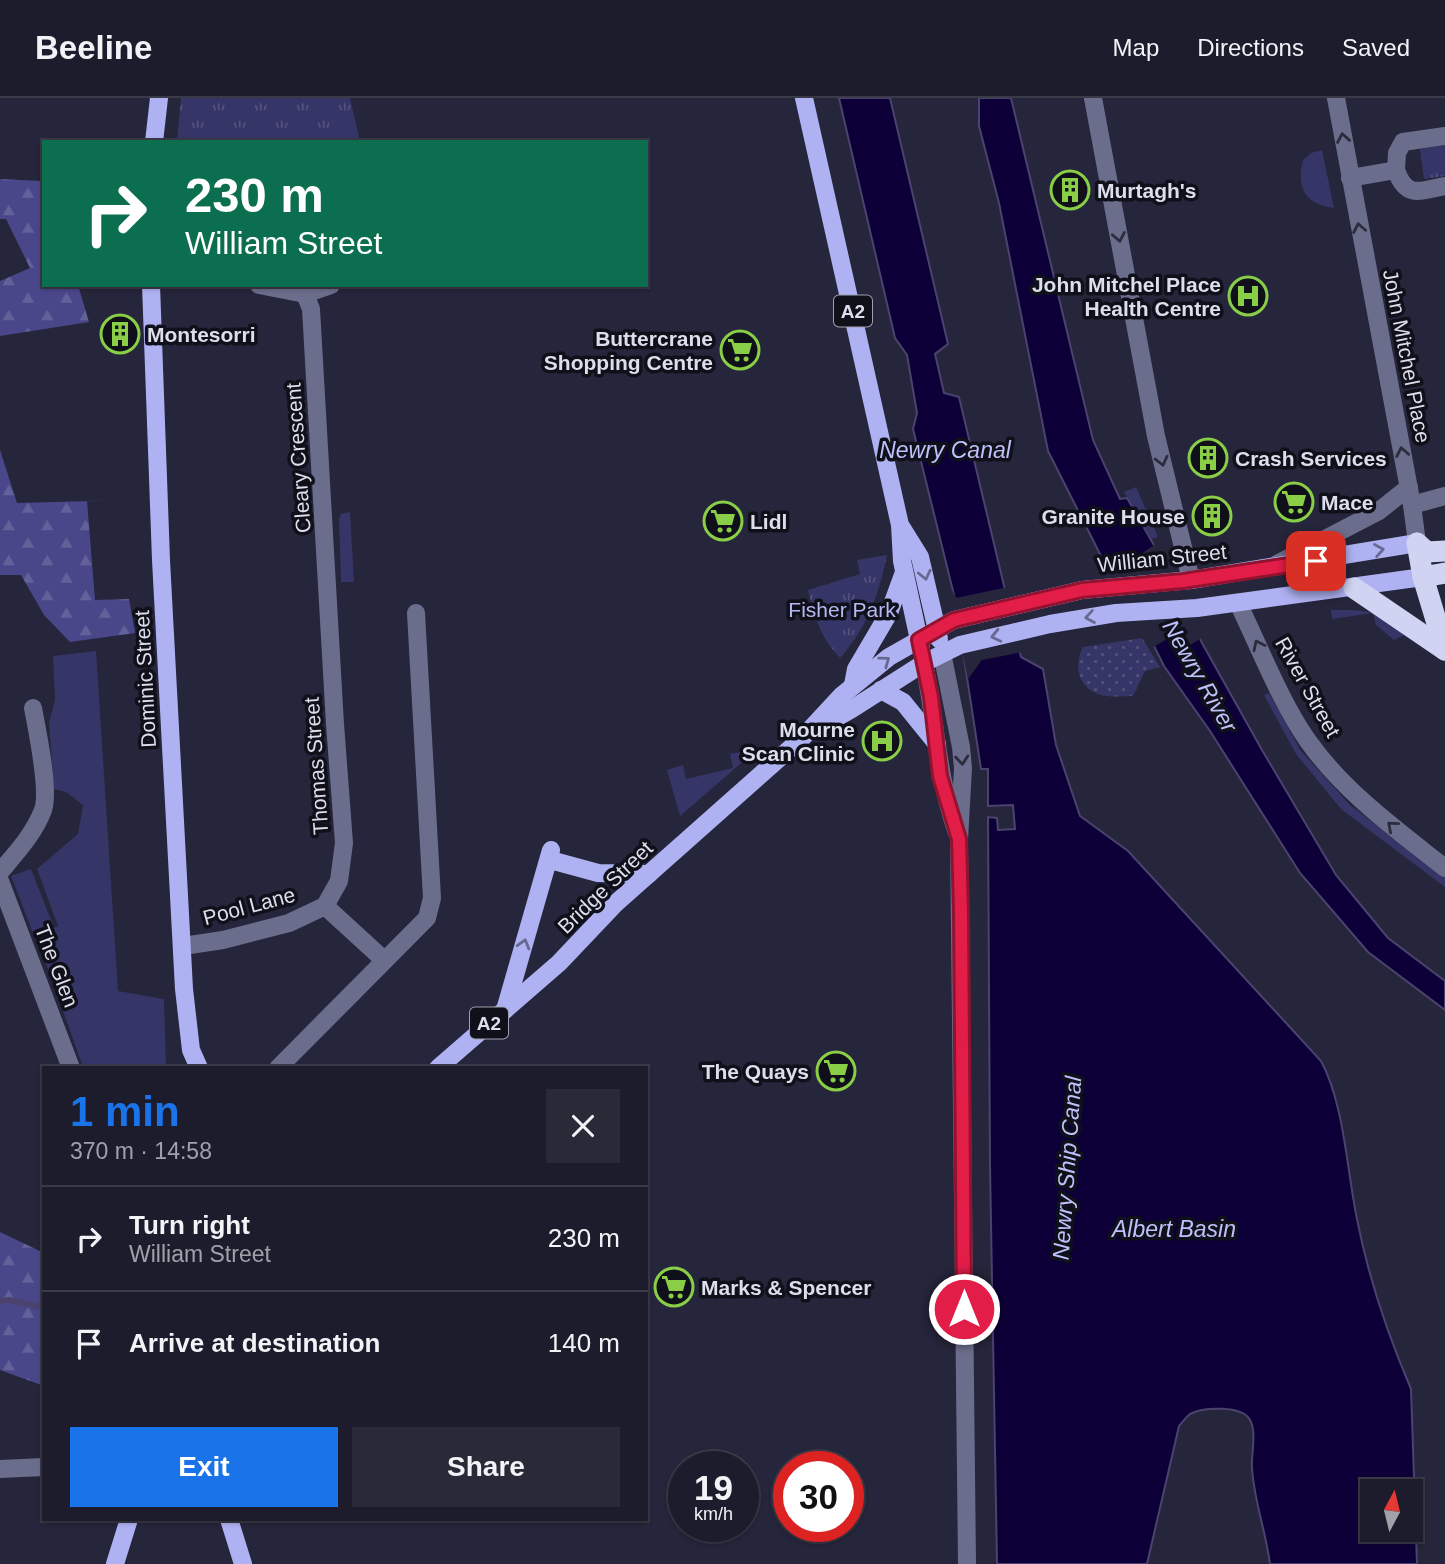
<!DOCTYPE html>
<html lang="en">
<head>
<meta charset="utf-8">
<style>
	body { margin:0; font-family:Arial,sans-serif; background:#292938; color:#f1f3f6; height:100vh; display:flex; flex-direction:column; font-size:26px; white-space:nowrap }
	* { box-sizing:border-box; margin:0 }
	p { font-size:23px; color:#a0a1a9 }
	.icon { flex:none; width:38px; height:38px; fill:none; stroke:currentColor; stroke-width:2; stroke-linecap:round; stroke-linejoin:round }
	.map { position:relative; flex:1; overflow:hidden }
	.panel { position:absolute; left:42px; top:968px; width:606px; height:455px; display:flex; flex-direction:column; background:#1c1c2c; border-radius:0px; box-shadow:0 2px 5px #0004,0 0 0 2px #3a3a48 }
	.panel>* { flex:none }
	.top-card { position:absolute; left:42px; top:42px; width:606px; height:147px; border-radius:0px; box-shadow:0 2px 5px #0004,0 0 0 2px #3a3a48; background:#0b6e4f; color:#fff; overflow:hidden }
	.needle { width:46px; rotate:7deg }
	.tools { position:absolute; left:1360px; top:1381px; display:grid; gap:14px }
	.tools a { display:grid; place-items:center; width:63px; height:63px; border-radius:0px; background:#1c1c2c; box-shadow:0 2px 5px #0004,0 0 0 2px #3a3a48; font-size:35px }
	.speed { position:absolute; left:668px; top:1353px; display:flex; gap:14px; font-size:35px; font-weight:700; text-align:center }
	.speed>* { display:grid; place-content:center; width:91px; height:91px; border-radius:50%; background:#1c1c2c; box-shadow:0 2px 5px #0004,0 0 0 2px #3a3a48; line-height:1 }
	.speed small { font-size:18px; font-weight:400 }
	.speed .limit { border:10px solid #d22; background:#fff; color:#111 }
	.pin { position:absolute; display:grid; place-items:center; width:60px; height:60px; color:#fff; margin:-30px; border-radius:14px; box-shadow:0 4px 10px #0006 }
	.me { position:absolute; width:77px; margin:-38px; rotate:0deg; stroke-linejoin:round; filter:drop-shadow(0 0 5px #0008) }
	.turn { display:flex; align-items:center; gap:24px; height:147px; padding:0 28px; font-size:32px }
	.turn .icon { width:91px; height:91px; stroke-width:2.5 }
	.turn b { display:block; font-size:49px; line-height:60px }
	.round { display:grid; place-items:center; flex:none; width:74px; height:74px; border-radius:0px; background:#292938 }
	.head { display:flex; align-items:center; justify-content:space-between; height:119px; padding:0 28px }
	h1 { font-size:42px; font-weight:700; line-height:52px; color:#1a73e8 }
	.cta { display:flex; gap:14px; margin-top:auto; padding:14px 28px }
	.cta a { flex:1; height:80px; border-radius:0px; background:#1a73e8; color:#fff; font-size:28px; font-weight:700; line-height:80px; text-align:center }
	.cta a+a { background:#292938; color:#f1f3f6 }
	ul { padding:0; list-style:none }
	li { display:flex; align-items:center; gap:21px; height:105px; padding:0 28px; border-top:2px solid #3a3a48 }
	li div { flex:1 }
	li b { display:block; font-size:26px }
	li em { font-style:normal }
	header { display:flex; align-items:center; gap:42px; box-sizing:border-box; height:98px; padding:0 35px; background:#1c1c2c; border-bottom:2px solid #3a3a48 }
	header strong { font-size:33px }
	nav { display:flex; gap:38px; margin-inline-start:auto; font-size:24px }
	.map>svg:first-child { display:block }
	.grass { fill:#363567 }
	.forest { fill:url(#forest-firs) }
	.park { fill:url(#park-tufts) }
	.garden { fill:url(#garden-dots) }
	.water { fill:#0d0038; stroke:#4b436e; stroke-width:2; fill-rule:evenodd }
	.pier { fill:#25253b }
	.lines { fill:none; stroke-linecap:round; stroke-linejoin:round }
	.stream { stroke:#4b436e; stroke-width:6 }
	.minor { stroke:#6b6d8c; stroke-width:18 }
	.major { stroke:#afb2f2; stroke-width:18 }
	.highway { stroke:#d0d3f2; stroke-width:21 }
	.oneway { stroke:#2b2c3c }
	.oneway2 { stroke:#676990 }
	.route-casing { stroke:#92132f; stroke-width:18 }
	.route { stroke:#e11d48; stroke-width:12 }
	.labels { text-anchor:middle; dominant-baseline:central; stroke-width:7; stroke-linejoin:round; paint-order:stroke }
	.shield { fill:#0f1019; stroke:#9fa0ad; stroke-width:2 }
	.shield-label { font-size:19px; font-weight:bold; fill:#dddeec }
	.poi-label { font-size:21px; font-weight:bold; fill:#dddeec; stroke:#0f1019; text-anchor:start }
	.street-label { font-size:21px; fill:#dddeec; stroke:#0f1019 }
	.park-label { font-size:21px; fill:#b6b9f3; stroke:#0f1019 }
	.water-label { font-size:23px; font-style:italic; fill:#bdc0fa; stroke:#0f1019 }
</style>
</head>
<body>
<header>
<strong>Beeline</strong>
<nav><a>Map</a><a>Directions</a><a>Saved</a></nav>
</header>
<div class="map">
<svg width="1445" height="1466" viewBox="0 0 1445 1466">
	<defs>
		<pattern id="forest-firs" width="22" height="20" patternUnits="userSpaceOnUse" patternTransform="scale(1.75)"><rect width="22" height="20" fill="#494789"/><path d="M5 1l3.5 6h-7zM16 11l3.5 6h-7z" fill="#63619a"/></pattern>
		<pattern id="park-tufts" width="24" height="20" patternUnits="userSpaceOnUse" patternTransform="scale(1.75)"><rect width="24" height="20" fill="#363567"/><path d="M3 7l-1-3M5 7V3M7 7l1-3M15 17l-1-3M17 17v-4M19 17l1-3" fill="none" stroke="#53527d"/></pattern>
		<pattern id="garden-dots" width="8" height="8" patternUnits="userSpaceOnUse" patternTransform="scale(1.75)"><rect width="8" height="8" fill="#363567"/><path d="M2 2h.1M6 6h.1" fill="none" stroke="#53527d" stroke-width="1.8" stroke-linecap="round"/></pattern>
	</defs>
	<rect width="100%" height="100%" fill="#25253b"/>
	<g class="grass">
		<path d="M1322,52L1334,110C1305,107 1296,89 1303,62L1311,55Z"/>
		<polygon points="1136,389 1158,439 1152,441 1124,394"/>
		<polygon points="350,414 354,484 341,484 339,421 341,416"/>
		<path d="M1331,512C1371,512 1373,511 1404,537L1394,542L1376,527L1373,515L1332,521Z"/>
		<polygon points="96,553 118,893 164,901 166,969 83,969 36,837 58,828 37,771 78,736 83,707 66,694 54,691 49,625 55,602 53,558"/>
		<polygon points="1269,595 1301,653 1350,707 1445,779 1445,789 1341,711 1296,656 1264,597"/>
		<polygon points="740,654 746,661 680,718 667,672 683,667 686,681 733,670 730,656"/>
		<polygon points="31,771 53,827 33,835 11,778"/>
	</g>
	<g class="forest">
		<polygon points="0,81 41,83 44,91 44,187 78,187 89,224 0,238 0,183 30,170 6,121 0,121"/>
		<polygon points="0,352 17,405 131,402 87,403 95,502 129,501 135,535 70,544 44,517 21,477 0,477"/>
		<polygon points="0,1134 44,1155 44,1288 0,1272"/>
	</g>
	<g class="park">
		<polygon points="181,0 350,0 360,44 177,44"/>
		<polygon points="1445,47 1445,78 1424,81 1420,51"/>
		<path d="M887,457C879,496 867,530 840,560C820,538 815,521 808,492L860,476L857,462Z"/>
	</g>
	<path class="garden" d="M1142,540L1160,569L1145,573L1133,598C1122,598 1109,600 1098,596C1077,588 1074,567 1083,549Z"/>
	<g class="water">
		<path d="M839,0H890L948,246L935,256L944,295L959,299L1021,559L1043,571L1056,647L1080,718L1128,753L1321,963C1344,1005 1347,1073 1357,1121C1368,1178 1388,1237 1411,1291L1417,1466H1270C1266,1434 1254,1403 1252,1370C1251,1356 1257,1334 1250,1322C1242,1307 1203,1309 1190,1316C1186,1319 1182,1325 1179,1328L1147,1466H997L990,1068L988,719L997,720L998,732L1015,731L1013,707L988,708V671H981L955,501L913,331L917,315L907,257L895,240ZM1372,1393H1410V1432H1372Z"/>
		<polygon points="979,0 1011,0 1093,342 1120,401 1127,400 1155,449 1202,545 1262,652 1336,777 1388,840 1445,883 1445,912 1368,854 1300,775 1210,633 1164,568 1113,466 1101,467 1102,460 1048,353 999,105 979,28"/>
	</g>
	<g class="pier">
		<polygon points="1157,445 1203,539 1184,551 1175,536 1152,550 1111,469 1099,470 1131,463"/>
		<polygon points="947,482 956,500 1008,489 1023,554 982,562 968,581"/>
	</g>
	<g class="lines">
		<polyline class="stream" points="0,1203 10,1202 44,1210"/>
		<g class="minor">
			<polyline points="1093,0 1156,338 1191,482"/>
			<polyline points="1336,0 1412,407 1417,445"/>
			<path d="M1396,72C1406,101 1420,93 1445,88"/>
			<polyline points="1350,80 1396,72 1397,55 1403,44 1445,38"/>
			<polyline points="259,187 305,196 331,187"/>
			<polyline points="305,196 311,211 335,626 344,745 339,783 325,808"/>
			<polyline points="1412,407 1445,398"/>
			<polyline points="1277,466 1379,413 1409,389"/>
			<path d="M1238,505C1259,548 1281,605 1308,643C1344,694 1397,732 1445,770"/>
			<polyline points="942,555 961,649 963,670 959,742 967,1466"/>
			<path d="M924,565C936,623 937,679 957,735"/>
			<path d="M0,774C16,755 34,736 43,712C50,692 37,632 33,610"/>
			<polyline points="0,783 71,970"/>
			<polyline points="325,808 384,862"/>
			<polyline points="183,848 223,842 289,825 325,808"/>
			<polyline points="278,970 427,820 432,800 416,515"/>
			<polyline points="0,1371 44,1369"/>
		</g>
		<g class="major">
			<polyline points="804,0 900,427 902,463 921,551"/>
			<polyline points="154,44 159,0"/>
			<polyline points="151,187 161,462 184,891 191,952 199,970"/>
			<polyline points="902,430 920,459 939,541"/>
			<polyline points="853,587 856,571 889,515 904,474"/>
			<polyline points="881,592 903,604 937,646"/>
			<polyline points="817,631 852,611 924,565 960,547 1050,526 1116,515 1197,510 1423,479"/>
			<polyline points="554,763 598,775 649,776"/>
			<polyline points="505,912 551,752"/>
			<polyline points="438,970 559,865 615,806 802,640 841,598 889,559 954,522 1082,492 1191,482 1417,445"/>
			<polyline points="229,1421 243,1466"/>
			<polyline points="115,1466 129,1421"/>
		</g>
		<g class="highway">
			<polyline points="1417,445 1423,479 1445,552"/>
			<polyline points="1417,445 1427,454 1445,453"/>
			<polyline points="1423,479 1445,475"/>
			<polyline points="1354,490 1445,552"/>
		</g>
	</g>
	<defs><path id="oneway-chevron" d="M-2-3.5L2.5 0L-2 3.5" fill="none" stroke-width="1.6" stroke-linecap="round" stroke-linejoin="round" transform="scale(1.75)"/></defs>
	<g class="oneway">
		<use href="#oneway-chevron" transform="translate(1343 40) rotate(-100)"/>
		<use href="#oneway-chevron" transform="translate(1359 130) rotate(-101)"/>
		<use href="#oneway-chevron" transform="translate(1119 139) rotate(79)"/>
		<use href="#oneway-chevron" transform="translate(1402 354) rotate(-101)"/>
		<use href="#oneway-chevron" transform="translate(1162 363) rotate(76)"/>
		<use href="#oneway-chevron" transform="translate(1258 547) rotate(-116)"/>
		<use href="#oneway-chevron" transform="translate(962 662) rotate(85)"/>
		<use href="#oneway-chevron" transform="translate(1392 728) rotate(-139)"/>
	</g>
	<g class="oneway2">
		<use href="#oneway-chevron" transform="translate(1379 452) rotate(-10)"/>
		<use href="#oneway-chevron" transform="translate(925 477) rotate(77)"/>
		<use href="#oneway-chevron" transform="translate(1090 519) rotate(171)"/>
		<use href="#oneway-chevron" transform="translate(996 538) rotate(167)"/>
		<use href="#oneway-chevron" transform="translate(885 563) rotate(-36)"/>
		<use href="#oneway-chevron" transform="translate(524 846) rotate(-74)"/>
	</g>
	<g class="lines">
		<defs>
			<polyline id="route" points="964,1211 961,814 959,741 940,678 931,599 919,542 954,522 1082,492 1183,483 1316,463"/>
		</defs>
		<use href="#route" class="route-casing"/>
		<use href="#route" class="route"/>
	</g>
	<defs>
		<symbol id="building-ring" viewBox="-11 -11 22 22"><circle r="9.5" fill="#0f1019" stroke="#8ace47" stroke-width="1.5"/><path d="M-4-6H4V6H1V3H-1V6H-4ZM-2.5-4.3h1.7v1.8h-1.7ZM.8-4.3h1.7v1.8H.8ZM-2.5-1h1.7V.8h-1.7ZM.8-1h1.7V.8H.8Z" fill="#8ace47"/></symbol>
		<symbol id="hospital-ring" viewBox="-11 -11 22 22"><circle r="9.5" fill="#0f1019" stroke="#8ace47" stroke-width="1.5"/><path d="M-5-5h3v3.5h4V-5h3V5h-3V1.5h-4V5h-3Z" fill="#8ace47"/></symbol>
		<symbol id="supermarket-ring" viewBox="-11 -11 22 22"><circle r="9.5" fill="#0f1019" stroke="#8ace47" stroke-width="1.5"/><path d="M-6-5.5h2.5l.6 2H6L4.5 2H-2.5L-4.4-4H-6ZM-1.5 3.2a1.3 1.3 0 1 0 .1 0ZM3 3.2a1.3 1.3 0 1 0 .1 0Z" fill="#8ace47"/></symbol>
	</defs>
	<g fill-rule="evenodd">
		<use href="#building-ring" x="1048" y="70" width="44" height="44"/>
		<use href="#hospital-ring" x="1226" y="176" width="44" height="44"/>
		<use href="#building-ring" x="98" y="214" width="44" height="44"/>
		<use href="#supermarket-ring" x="718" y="230" width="44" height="44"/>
		<use href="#building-ring" x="1186" y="338" width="44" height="44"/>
		<use href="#supermarket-ring" x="1272" y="382" width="44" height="44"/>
		<use href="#building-ring" x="1190" y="396" width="44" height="44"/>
		<use href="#supermarket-ring" x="701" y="401" width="44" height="44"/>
		<use href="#hospital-ring" x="860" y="621" width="44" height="44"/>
		<use href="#supermarket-ring" x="814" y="951" width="44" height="44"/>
		<use href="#supermarket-ring" x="652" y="1167" width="44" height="44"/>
	</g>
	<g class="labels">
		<g class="shield">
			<rect x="834" y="197.5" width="38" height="31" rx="5"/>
			<rect x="470" y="909.5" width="38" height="31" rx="5"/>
		</g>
		<g class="shield-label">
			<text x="853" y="213">A2</text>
			<text x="489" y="925">A2</text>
		</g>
		<g class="poi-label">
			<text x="1097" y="92">Murtagh's</text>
			<text x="1221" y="186" text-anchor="end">John Mitchel Place<tspan x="1221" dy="24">Health Centre</tspan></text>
			<text x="147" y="236">Montesorri</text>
			<text x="713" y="240" text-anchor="end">Buttercrane<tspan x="713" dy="24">Shopping Centre</tspan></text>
			<text x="1235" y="360">Crash Services</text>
			<text x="1321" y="404">Mace</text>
			<text x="1185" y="418" text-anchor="end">Granite House</text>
			<text x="750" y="423">Lidl</text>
			<text x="855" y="631" text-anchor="end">Mourne<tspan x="855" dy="24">Scan Clinic</tspan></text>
			<text x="809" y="973" text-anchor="end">The Quays</text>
			<text x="701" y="1189">Marks &amp; Spencer</text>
		</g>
		<g class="street-label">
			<text transform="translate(1407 258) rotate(79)">John Mitchel Place</text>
			<text transform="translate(298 360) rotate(-94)">Cleary Crescent</text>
			<text transform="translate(1162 460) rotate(-6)">William Street</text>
			<text transform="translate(145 581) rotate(-93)">Dominic Street</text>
			<text transform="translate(1308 589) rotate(61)">River Street</text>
			<text transform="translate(316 668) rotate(-94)">Thomas Street</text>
			<text transform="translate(605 789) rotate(-44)">Bridge Street</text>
			<text transform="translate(249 808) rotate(-15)">Pool Lane</text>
			<text transform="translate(57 868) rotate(69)">The Glen</text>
		</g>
		<g class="park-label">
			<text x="842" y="511">Fisher Park</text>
		</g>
		<g class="water-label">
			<text x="945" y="352">Newry Canal</text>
			<text transform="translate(1200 578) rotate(60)">Newry River</text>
			<text transform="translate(1067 1070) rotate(-86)">Newry Ship Canal</text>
			<text x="1174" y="1131">Albert Basin</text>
		</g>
	</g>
</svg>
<div class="tools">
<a><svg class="needle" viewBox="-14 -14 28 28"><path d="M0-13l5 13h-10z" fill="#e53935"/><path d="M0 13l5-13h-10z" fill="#a0a1a9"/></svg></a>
</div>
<div class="speed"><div>19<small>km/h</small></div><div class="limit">30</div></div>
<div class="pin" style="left:1316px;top:463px;background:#d93025"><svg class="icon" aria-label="arrive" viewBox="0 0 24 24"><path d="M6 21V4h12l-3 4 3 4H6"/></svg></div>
<svg class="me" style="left:964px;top:1211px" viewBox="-20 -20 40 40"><circle r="17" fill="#e11d48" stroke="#fff" stroke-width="3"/><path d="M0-11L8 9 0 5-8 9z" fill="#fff"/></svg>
<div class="top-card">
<div class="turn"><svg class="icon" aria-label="right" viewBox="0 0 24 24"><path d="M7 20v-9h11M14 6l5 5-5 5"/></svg><div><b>230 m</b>William Street</div></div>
</div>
<section class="panel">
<div class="head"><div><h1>1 min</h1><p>370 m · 14:58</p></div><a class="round"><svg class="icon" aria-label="close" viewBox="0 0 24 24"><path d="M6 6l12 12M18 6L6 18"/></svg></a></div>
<ul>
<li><svg class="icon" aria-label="right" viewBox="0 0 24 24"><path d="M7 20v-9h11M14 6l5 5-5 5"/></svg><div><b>Turn right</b><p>William Street</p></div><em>230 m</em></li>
<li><svg class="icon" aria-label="arrive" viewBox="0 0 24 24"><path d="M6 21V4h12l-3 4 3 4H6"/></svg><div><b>Arrive at destination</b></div><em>140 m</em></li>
</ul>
<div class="cta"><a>Exit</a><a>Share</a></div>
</section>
</div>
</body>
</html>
